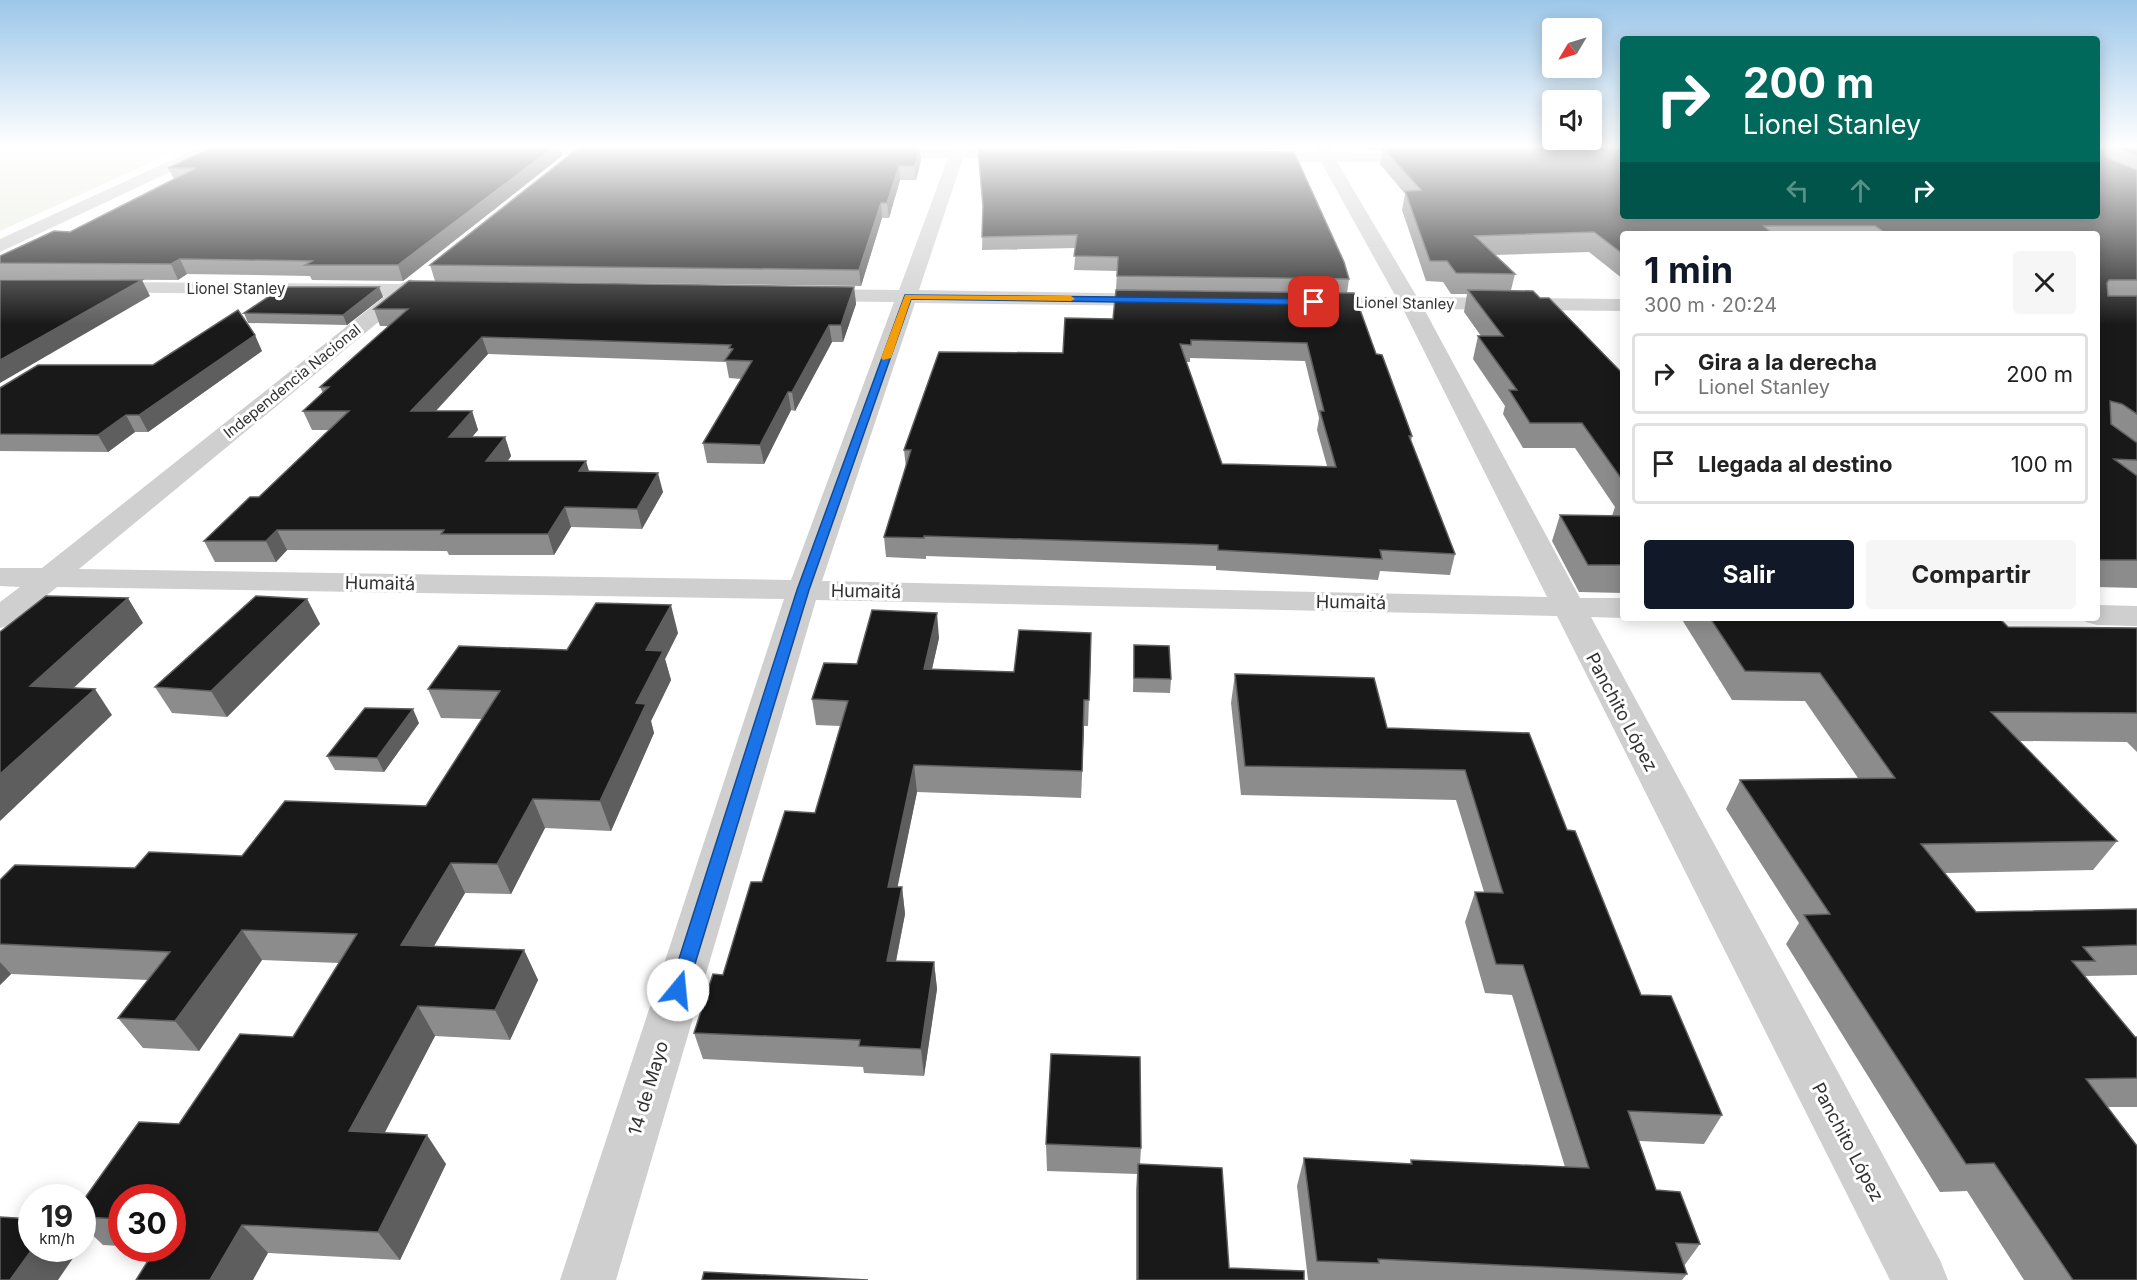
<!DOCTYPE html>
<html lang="es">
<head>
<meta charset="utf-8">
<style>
	body { margin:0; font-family:Inter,sans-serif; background:#f6f6f6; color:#222; height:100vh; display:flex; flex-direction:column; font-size:22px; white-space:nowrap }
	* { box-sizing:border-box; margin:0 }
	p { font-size:20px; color:#767676 }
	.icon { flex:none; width:33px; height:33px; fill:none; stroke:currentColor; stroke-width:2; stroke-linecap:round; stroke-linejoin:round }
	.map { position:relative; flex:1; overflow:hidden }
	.details { position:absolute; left:1620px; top:231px; width:480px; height:390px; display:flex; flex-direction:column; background:#fff; border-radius:6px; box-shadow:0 3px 15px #0003 }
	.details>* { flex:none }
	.top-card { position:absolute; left:1620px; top:36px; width:480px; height:183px; border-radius:6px; box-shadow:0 3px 15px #0003; background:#00695c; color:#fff; overflow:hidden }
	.needle { width:39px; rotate:232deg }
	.buttons { position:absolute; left:1542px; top:18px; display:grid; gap:12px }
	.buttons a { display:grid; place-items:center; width:60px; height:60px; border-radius:6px; background:#fff; box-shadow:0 3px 15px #0003; font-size:30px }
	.speed { position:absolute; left:18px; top:1184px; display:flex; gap:12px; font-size:30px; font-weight:700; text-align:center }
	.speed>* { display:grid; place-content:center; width:78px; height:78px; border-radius:50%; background:#fff; box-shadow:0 3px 15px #0003; line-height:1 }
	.speed small { font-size:15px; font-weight:400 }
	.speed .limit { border:9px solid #d22; background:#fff; color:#111 }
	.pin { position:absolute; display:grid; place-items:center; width:51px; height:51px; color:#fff; margin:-26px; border-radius:12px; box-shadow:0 3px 9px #0006 }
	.me { position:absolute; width:66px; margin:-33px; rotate:17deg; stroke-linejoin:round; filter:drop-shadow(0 0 4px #0008) }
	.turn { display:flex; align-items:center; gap:21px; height:126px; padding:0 24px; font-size:27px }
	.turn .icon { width:78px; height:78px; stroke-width:2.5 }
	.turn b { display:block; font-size:42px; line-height:51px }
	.lanes { display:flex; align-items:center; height:57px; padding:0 24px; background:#0003; justify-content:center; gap:30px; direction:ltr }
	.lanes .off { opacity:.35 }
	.round { display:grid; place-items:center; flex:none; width:63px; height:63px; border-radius:6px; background:#f6f6f6 }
	.overview { display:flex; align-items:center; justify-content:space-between; height:102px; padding:0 24px }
	h1 { font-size:36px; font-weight:700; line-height:45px; color:#111827 }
	.button { display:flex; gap:12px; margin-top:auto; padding:12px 24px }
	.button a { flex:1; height:69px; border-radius:6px; background:#111827; color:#fff; font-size:24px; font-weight:700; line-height:69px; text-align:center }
	.button a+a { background:#f6f6f6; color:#222 }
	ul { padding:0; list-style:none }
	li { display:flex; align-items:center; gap:18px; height:81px; margin:0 12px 9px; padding:0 12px; border:3px solid #e0e0e0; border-radius:6px }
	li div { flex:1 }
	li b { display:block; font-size:22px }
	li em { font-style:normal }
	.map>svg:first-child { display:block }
	.green { fill:#e7ebde }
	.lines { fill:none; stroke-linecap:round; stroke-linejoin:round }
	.minor { fill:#cfcfcf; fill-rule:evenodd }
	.wall { fill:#8c8c8c; fill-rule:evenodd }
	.shaded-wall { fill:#5e5e5e }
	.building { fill:#191919; stroke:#5e5e5e; stroke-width:1.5; fill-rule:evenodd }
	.route { fill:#1a73e8; stroke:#114b97; stroke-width:1.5 }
	.slow { fill:#f59e0b }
	.labels { text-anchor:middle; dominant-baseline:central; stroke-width:6; stroke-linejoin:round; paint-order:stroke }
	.far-street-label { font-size:15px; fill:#323232; stroke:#fff }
	.street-label { font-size:18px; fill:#323232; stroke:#fff }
</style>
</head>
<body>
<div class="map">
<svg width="2137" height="1280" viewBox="0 0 2137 1280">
	<rect width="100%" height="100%" fill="#fff"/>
	<polygon class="green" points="0,147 185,147 0,231"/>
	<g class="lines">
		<g class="minor">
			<polygon points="202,146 222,146 219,149 0,252 0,239"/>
			<polygon points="509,146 622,146 628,150 620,155 515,154 510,152 507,149"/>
			<polygon points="952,146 968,146 967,149 1022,149 1030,154 1022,159 963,158 919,290 1159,294 1166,296 1169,300 1166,304 1159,306 915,303 822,581 1547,597 1403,309 1313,308 1306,306 1303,302 1306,298 1313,296 1396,297 1321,162 1250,162 1244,160 1242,157 1244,154 1316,152 1312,146 1328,146 1331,152 1433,154 1435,157 1433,160 1427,162 1337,162 1417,297 1623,299 1623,311 1424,309 1580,598 1623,598 1623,618 1591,617 1940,1260 1948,1280 1890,1280 1557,616 816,600 616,1280 560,1280 784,599 57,587 11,625 0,628 0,602 20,587 0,586 0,568 42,568 385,296 94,292 91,288 94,284 101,282 400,284 411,279 420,284 449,286 452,290 449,294 410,296 79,569 791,580 894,302 809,301 802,299 799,295 802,291 809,289 899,290 948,158 875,158 867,153 875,148 951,149"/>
			<polygon points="2097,605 2137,606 2137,626 2097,625 2086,622 2083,618 2097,618"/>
		</g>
	</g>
	<g class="wall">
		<polygon points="215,146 559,146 562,156 403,281 312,280 310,276 187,274 178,280 0,279 0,256 70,232 174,179 168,168"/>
		<polygon points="978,146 1282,146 1282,149 978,147"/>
		<polygon points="1365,146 1623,146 1623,216 2097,216 2097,146 2137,146 2137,588 2097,587 2097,234 1623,234 1623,279 1589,252 1495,255 1515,274 1511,290 1623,374 1623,593 1579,592 1552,541 1560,515 1612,516 1615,507 1575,448 1523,448 1503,414 1505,406 1473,359 1478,336 1481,336 1464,312 1467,294 1451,294 1443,282 1426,281 1402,210 1405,194 1380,164 1382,150 1368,150"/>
		<path d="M978,149L1349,279L1347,293L1376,354L1412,436L1411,441L1455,554L1450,575L1380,571L1378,580L1216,570V566L926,556V559L886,557L884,537L906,468L904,450L1063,353L1113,319L1116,290L1117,271L1074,270L1076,248L982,250L983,211ZM1190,358L1305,361L1319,418L1317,430L1327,466L1222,464L1186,362H1190Z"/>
		<polygon points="921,160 916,180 900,180 889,218 882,218 861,286 435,281 430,265"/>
		<polygon points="379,287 383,297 347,325 248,323 244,313"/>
		<polygon points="854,287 856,304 843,342 832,342 795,411 791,410 764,464 707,463 703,443 742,379 729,378 726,362 488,354 436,411 472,411 478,430 472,437 505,437 511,456 508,461 589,472 663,492 642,529 571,527 554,555 449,555 447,551 287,550 276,562 215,562 204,541 259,497 329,430 312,430 303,411 323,393 320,387 389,326 380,326 374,309"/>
		<polygon points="262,351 148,432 135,432 108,452 0,451 0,388"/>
		<polygon points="307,599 320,624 227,717 172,713 155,687"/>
		<polygon points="1681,618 1999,618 2008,627 2137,628 2137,752 2127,742 2019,741 2117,841 2093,870 1945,873 1976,912 2137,909 2137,975 2084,976 2135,1037 2137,1037 2137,1107 2107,1107 2137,1280 2024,1280 1967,1191 1940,1192 1786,944 1799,923 1726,809 1740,780 1858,778 1805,701 1732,700"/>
		<polygon points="678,633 665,659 671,680 651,721 654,733 611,831 545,828 511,894 465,893 434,946 524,950 538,980 510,1040 435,1036 384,1133 446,1164 400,1260 172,1248 172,1197 122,1197 122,1246 103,1245 82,1225 82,1202 179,1124 293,1037 339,963 262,960 199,1051 143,1048 118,1018 148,980 11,974 0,985 0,880 135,868 242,856 426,806 482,719 441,718 428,689 567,650"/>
		<polygon points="1091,633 1088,726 1084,726 1081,798 917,792 897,887 902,887 905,914 896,961 934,962 937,989 924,1076 864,1073 863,1067 703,1059 694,1033 723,975 762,882 815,813 840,726 816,725 812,699 857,664 939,638 932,669 1014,672"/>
		<polygon points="1134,645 1171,679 1170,693 1133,692"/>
		<polygon points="1235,674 1387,728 1529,733 1567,830 1641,995 1722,1115 1704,1144 1639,1141 1656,1190 1700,1244 1684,1266 1687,1274 1682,1280 1308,1280 1297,1186 1304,1158 1410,1164 1411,1160 1565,1167 1512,995 1485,993 1465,922 1475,892 1484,892 1456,800 1241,795 1231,703"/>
		<polygon points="419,723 384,772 335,770 327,756"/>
		<polygon points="1046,1144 1141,1148 1140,1164 1229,1268 1304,1280 1136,1280 1136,1190 1137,1174 1047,1171"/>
	</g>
	<g class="shaded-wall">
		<polygon points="555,146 559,146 562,156 403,281 398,265"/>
		<polygon points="920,147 921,160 916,180 915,166"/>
		<polygon points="899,166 900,180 889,218 887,203"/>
		<polygon points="881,203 882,218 861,286 859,270"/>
		<polygon points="180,259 187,274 178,280 171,264"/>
		<polygon points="142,280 150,296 0,383 0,360"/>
		<polygon points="379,287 383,297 347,325 343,315"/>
		<polygon points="854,287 856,304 843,342 841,325"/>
		<polygon points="829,325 832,342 795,411 792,392"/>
		<polygon points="255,335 262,351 148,432 139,415"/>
		<polygon points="482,337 488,354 418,430 411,411"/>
		<polygon points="788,392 791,410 764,464 760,445"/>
		<polygon points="472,411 478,430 456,456 449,437"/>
		<polygon points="126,415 135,432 108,452 98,435"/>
		<polygon points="505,437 511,456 493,480 486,461"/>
		<polygon points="586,461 592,481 579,471"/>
		<polygon points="658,473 663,492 642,529 637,509"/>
		<polygon points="565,507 571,527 554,555 548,534"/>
		<polygon points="277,530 287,550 276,562 266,541"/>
		<polygon points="128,598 143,623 48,712 30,686"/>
		<polygon points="307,599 320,624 227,717 211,691"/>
		<polygon points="671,605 678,633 665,659 671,680 651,721 654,733 611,831 600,801 636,703 646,650"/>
		<polygon points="937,613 939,638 926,695 924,669"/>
		<polygon points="1091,633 1091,658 1088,726 1089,700"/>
		<polygon points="95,689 112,715 0,821 0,774"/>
		<polygon points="1084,700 1084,726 1081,798 1082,771"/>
		<polygon points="413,709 419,723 384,772 377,758"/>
		<polygon points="914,765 917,792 892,914 888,887"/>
		<polygon points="533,799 545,828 511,894 497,864"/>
		<polygon points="451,863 465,893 417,975 401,945"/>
		<polygon points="902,887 905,914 891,987 887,961"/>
		<polygon points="242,930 262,960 199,1051 175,1021"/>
		<polygon points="524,950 538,980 510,1040 495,1010"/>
		<polygon points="0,962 11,974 0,985"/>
		<polygon points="934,962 937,989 924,1076 921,1049"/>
		<polygon points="418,1006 435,1036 370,1161 349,1131"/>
		<polygon points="427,1135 446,1164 400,1260 378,1232"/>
		<polygon points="242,1225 268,1253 253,1280 210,1280"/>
		<polygon points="33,1248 80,1248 58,1280 10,1280"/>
	</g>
	<g class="building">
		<polygon points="215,146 555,146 398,265 305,265 312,261 180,259 171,264 0,263 0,256 54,231 70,232 196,168 168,168"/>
		<polygon points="581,146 851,146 920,147 915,166 899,166 887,203 881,203 859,270 430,265"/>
		<polygon points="2097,146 2104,146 2105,157 2137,170 2137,280 2109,280 2107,283 2108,296 2137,296 2137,414 2122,404 2110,401 2111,424 2137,443 2137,460 2114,459 2137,476 2137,560 2097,560 2097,234 1887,234 1875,226 1764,226 1773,234 1623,234 1623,254 1594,232 1475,236 1515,274 1456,273 1447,261 1430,261 1405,191 1421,190 1382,147 1623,147 1623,216 1834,217 2097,216"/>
		<polygon points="2111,146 2137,146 2137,156"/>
		<polygon points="978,149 1294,152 1344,262 1349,279 1117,276 1118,257 1074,256 1077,235 982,237 983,206"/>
		<polygon points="0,280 142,280 0,360"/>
		<polygon points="409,281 854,287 841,325 829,325 792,392 788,392 760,445 703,443 752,361 725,360 733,349 729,348 731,345 482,337 411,411 472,411 449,437 505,437 486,461 586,461 579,471 658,473 637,509 565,507 548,534 441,534 444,530 277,530 266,541 204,541 250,497 259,497 349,411 303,411 329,387 320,387 408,309 374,309"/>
		<polygon points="283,287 379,287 343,315 244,313"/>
		<path d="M1116,290L1354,293L1376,354L1382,355L1412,436H1409L1455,554L1380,550L1382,559L1218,550V545L924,536V538L884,537L911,450H904L939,352L1063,353L1065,318L1113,319ZM1191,340L1307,343L1324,411H1320L1336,467L1222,464L1180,344L1191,345Z"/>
		<polygon points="1468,290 1533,291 1540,298 1549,298 1623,374 1623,481 1582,423 1530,423 1509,390 1517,390 1478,336 1503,336"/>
		<polygon points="238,310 255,335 139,415 126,415 98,435 0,434 0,388 38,365 153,365"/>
		<polygon points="1560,515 1623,516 1623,565 1588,565"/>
		<polygon points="46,596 128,598 30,686 95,689 0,774 0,632"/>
		<polygon points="256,596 307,599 211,691 155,687"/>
		<polygon points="596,603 671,605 646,650 663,651 636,703 646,704 600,801 533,799 497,864 451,863 401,945 524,950 495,1010 418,1006 349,1131 427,1135 378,1232 242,1225 210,1280 136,1280 156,1248 172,1248 173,1222 172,1221 172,1197 122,1197 122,1219 82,1217 82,1202 139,1122 179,1124 240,1034 293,1037 357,934 242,930 175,1021 118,1018 170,952 0,944 0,880 15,865 135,868 149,852 242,856 285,801 426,806 500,691 428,689 459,646 567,650"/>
		<polygon points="872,610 937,613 924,669 1014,672 1019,630 1091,633 1089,700 1084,700 1082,771 914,765 888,887 902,887 887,961 934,962 921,1049 859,1046 860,1040 694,1033 713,974 723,975 751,882 762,882 785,811 815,813 848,701 812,699 824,663 857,664"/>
		<polygon points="1710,618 1999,618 2008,627 2137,628 2137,713 1991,712 2117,841 1921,844 1976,912 2137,909 2137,945 2083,947 2095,961 2072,961 2135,1037 2137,1037 2137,1078 2086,1079 2137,1146 2137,1280 2073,1280 1994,1163 1966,1164 1804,915 1830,914 1740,780 1895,778 1820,673 1745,671"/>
		<polygon points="1134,645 1169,646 1171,679 1134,678"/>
		<polygon points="1235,674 1374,678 1387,728 1529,733 1567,830 1575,831 1641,995 1671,996 1722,1115 1628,1111 1656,1190 1680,1192 1700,1244 1676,1243 1687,1274 1378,1259 1379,1263 1317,1261 1304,1158 1412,1164 1411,1160 1589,1168 1523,965 1496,964 1475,892 1503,893 1465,770 1245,766"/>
		<polygon points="365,708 413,709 377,758 327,756"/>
		<polygon points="1051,1054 1140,1057 1141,1148 1046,1144"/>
		<polygon points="1138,1164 1222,1168 1229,1268 1304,1271 1304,1280 1138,1280"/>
		<polygon points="0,1217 32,1219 32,1248 33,1248 10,1280 0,1280"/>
		<polygon points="704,1272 868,1280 702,1280"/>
	</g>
	<linearGradient id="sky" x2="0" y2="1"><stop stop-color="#9cc7e9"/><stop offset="0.45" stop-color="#fff"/><stop offset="1" stop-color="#fff" stop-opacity="0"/></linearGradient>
	<rect width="2137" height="325" fill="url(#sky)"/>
	<polygon class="route" points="905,295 1314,299 1318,302 1314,305 911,299 809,590 687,990 685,996 678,998 671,996 669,990 797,590"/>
	<polygon class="slow" points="905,295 1071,296 1075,299 1071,301 911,299 891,358 883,360 881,358"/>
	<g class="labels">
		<g class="far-street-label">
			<text x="236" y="288">Lionel Stanley</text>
			<text transform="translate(1405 303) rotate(1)">Lionel Stanley</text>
			<text transform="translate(292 381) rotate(-39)">Independencia Nacional</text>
		</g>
		<g class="street-label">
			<text transform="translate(380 583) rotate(1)">Humaitá</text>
			<text transform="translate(866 591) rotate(1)">Humaitá</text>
			<text transform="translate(1351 602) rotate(1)">Humaitá</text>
			<text transform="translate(1622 712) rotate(62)">Panchito López</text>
			<text transform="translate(648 1088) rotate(-73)">14 de Mayo</text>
			<text transform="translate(1848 1142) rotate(62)">Panchito López</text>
		</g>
	</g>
</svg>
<div class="buttons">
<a><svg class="needle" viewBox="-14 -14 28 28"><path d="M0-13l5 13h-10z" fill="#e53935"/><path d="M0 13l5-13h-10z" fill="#767676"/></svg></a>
<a><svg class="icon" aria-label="sound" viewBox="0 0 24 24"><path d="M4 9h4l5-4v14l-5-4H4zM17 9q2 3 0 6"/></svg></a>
</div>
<div class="speed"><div>19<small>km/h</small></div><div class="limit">30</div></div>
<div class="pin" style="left:1314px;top:302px;background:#d93025"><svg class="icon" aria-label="arrive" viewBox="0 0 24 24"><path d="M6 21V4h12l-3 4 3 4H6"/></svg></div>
<svg class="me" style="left:678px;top:990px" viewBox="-20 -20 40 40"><circle r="19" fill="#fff"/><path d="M0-13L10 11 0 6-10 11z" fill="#1a73e8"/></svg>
<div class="top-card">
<div class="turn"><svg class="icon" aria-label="right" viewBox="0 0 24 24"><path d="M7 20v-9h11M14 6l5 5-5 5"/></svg><div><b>200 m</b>Lionel Stanley</div></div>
<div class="lanes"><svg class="icon off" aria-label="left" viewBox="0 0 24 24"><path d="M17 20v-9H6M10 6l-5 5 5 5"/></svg><svg class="icon off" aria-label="ahead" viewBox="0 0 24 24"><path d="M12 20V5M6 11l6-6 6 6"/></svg><svg class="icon" aria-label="right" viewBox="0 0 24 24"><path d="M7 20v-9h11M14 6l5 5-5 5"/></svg></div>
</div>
<section class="details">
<div class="overview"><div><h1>1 min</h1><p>300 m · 20:24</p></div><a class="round"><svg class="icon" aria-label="close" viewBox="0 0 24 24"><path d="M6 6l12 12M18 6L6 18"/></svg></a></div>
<ul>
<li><svg class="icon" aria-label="right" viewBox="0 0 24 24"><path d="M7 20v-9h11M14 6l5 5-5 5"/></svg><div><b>Gira a la derecha</b><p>Lionel Stanley</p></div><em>200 m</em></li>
<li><svg class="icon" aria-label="arrive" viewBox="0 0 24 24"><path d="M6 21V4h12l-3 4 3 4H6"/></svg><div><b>Llegada al destino</b></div><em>100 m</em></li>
</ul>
<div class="button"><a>Salir</a><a>Compartir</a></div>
</section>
</div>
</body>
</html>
